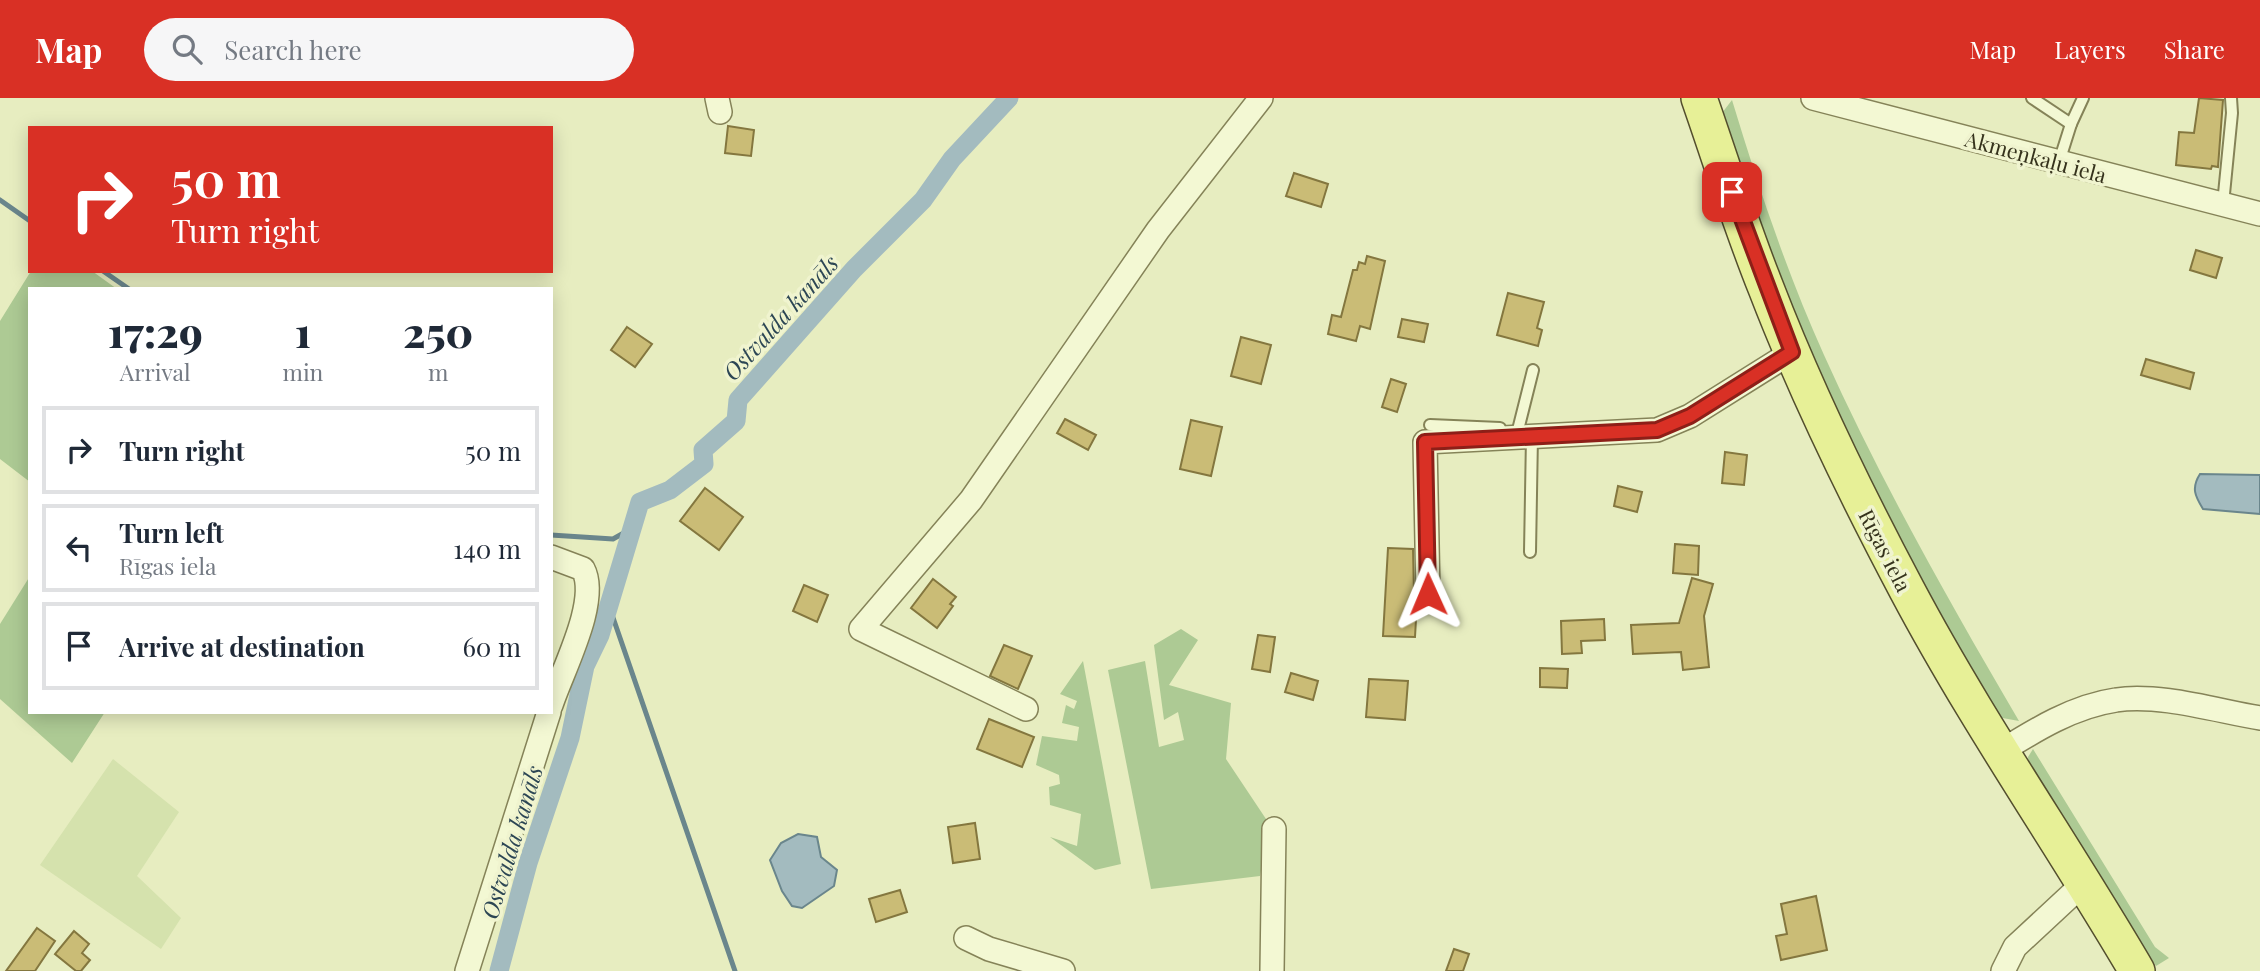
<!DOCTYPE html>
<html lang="en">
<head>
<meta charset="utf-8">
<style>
	body { margin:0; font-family:"Playfair Display",serif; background:#f6f6f7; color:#1f2937; height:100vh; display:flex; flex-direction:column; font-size:26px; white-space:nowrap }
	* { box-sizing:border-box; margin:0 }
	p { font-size:23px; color:#747a83 }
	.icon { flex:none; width:38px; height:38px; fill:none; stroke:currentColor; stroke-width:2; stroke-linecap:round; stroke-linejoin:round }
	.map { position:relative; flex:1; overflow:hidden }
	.details { position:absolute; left:28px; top:189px; width:525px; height:427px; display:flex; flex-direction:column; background:#fff; border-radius:0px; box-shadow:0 4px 18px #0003 }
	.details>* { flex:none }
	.hud { position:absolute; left:28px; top:28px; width:525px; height:147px; border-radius:0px; box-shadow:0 4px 18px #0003; background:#d93025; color:#fff; overflow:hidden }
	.pin { position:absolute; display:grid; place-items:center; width:60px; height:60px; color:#fff; margin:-30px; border-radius:14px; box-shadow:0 4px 10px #0006 }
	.me { position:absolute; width:77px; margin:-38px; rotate:359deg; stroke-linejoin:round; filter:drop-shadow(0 0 5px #0008) }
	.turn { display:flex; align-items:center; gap:24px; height:147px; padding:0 28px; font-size:32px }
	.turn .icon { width:91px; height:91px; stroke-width:2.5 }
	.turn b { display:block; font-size:49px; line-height:60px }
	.eta { display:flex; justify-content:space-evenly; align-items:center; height:119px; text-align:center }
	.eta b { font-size:42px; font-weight:800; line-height:49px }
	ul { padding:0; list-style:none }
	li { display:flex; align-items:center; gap:21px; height:88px; margin:0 14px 10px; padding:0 14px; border:4px solid #e0e1e3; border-radius:0px }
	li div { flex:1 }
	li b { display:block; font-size:26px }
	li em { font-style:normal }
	header { display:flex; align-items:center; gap:42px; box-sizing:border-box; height:98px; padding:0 35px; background:#d93025; color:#fff }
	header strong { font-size:33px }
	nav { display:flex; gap:38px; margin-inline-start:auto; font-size:24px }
	.search { width:490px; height:63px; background:#f6f6f7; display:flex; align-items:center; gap:18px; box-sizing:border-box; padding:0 24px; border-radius:38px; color:#747a83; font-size:26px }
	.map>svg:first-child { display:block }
	.farmland { fill:#d5e2ad }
	.green { fill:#adca94 }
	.water { fill:#a3bbbf; stroke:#6a868c; stroke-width:2 }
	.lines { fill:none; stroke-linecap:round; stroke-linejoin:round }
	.stream { stroke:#6a868c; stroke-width:5 }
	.canal { stroke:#a3bbbf; stroke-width:19 }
	.building { fill:#cabc76; stroke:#84773f; stroke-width:2 }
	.service-casing { stroke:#858358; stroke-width:14 }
	.minor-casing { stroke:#858358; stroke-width:26 }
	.primary-casing { stroke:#534e2d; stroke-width:38 }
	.service { stroke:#f3f8d3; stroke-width:10 }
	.minor { stroke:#f3f8d3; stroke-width:23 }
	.primary { stroke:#e7f097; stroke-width:35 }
	.route-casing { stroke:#8d1f18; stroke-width:18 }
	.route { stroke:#d93025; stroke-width:12 }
	.labels { text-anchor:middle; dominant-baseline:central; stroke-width:7; stroke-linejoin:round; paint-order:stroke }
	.street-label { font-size:21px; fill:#35321c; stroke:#f0f4cf }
	.water-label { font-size:23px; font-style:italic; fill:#2c4654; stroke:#f0f4cf }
</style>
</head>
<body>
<header>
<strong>Map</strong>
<div class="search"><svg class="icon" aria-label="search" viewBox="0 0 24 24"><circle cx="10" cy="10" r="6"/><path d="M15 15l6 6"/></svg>Search here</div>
<nav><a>Map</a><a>Layers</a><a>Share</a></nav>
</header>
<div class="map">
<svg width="2260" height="873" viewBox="0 0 2260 873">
	<rect width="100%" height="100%" fill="#e7edc0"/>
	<polygon class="farmland" points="113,661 179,714 137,778 181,820 161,851 40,767"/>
	<g class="green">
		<path d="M1732,2C1758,88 1787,175 1824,257C1880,382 1950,505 2019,623L1997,619C1917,476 1841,339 1780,186C1758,131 1741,72 1722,15Z"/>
		<polygon points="31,173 92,173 117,191 30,191 30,384 0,361 0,223"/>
		<polygon points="30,478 30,614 105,614 72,665 0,601 0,526"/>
		<polygon points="1181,531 1198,542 1169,587 1231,605 1226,661 1270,727 1260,778 1151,791 1108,572 1145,563 1159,649 1184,642 1178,614 1164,622 1154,547"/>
		<polygon points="1083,563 1121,766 1095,772 1050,739 1077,748 1081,716 1050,707 1049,689 1060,686 1059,677 1036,667 1042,638 1077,643 1079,629 1062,625 1066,607 1074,611 1077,603 1060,596"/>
		<polygon points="2033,651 2155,849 2169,860 2156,868 2030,678 2028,659"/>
	</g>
	<g class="water">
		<path d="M2200,376L2260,377V416L2203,411C2195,398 2191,390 2200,376Z"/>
		<polygon points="798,736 817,739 821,759 837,772 834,788 802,810 792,808 782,793 770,762 781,745"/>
	</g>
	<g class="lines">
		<g class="stream">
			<polyline points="0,102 30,123"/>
			<polyline points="103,173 129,191"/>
			<polyline points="551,437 613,441 629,432"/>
			<polyline points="609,508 735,873"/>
		</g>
		<polyline class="canal" points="499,873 528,765 570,640 585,568 600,537 640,404 670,392 704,366 703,352 736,323 738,302 854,171 923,102 952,61 1009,0"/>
	</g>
	<g class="building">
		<polygon points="2199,0 2223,2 2218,69 2212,68 2211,71 2176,67 2179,34 2194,35"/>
		<polygon points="728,28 754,32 751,58 725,55"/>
		<polygon points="1294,75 1328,86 1321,109 1286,98"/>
		<polygon points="2196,152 2222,160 2216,180 2190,172"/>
		<polygon points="1367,158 1385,163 1370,231 1360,228 1356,243 1328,236 1332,217 1341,219 1353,172 1357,172 1359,164 1365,166"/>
		<polygon points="1508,195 1544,204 1537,230 1542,232 1538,248 1497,237"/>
		<polygon points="1402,221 1428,226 1424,244 1398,239"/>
		<polygon points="627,229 652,246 635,269 611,252"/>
		<polygon points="1241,239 1271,247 1261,286 1231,278"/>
		<polygon points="2146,261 2194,275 2190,291 2141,277"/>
		<polygon points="1391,281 1406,286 1397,314 1382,309"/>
		<polygon points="1065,321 1096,337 1088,352 1057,335"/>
		<polygon points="1191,322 1222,329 1211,378 1180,371"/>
		<polygon points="1725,354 1747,357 1744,387 1722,385"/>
		<polygon points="1618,388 1642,394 1637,414 1614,408"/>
		<polygon points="705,390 743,419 719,452 680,423"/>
		<polygon points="1675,446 1699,448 1698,477 1673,475"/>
		<polygon points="1388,450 1413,451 1414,496 1417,504 1415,539 1383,538"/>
		<polygon points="1692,480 1713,486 1704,518 1709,569 1683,572 1681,554 1633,556 1631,527 1679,525"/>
		<polygon points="933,481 956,499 950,506 953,508 937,530 911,510"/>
		<polygon points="804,487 828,497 817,524 793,513"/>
		<polygon points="1604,521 1605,542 1581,543 1582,555 1562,556 1561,523"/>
		<polygon points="1258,537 1275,539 1270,574 1252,571"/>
		<polygon points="1004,547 1032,558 1018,591 990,578"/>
		<polygon points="1540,570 1568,571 1567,590 1540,589"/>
		<polygon points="1291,575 1318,583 1313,602 1285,594"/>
		<polygon points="1369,581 1408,583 1405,622 1366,619"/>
		<polygon points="989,621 1034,639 1022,669 977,651"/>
		<polygon points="975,725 980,761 953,765 948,729"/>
		<polygon points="900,792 907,814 876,824 869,801"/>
		<polygon points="1816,798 1827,852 1781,862 1776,838 1787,836 1781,806"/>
		<polygon points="37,830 55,843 35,873 6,873"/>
		<polygon points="74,833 89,846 82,855 90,862 81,873 76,873 55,856"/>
		<polygon points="1454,851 1469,856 1463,873 1446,873"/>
	</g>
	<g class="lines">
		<defs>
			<g id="service">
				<polyline points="2032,0 2071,26"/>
				<polyline points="2059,64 2071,26 2083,0"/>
				<polyline points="2223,106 2232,15 2231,0"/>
				<polyline points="1430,327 1500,330"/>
				<polyline points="1518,332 1533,272"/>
				<polyline points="1530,454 1532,338"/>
			</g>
			<g id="minor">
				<polyline points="717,0 720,14"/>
				<polyline points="1813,0 2260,116"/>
				<path d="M551,459L583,471C600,503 562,573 551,607"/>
				<polyline points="1428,496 1425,344 1657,332 1690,318 1792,254"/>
				<polyline points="1026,611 861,531 971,402 1158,132 1261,0"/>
				<path d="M2000,654C2035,632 2074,608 2116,602C2158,595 2218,613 2260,620"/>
				<polyline points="966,840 989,851 1063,873"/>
				<polyline points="467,873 549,614"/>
				<polyline points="1272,873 1274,731"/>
				<polyline points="2003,873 2015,849 2085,784"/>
			</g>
			<path id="primary" d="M1699,0C1721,63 1741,128 1766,190C1806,294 1855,394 1907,492C1977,624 2062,745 2137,873"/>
		</defs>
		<use href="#service" class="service-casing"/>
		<use href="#minor" class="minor-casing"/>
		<use href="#primary" class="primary-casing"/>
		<use href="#service" class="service"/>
		<use href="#minor" class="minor"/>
		<use href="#primary" class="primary"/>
	</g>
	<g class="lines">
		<defs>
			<polyline id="route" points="1428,496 1425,344 1657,332 1690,318 1792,254 1732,94"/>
		</defs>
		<use href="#route" class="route-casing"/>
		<use href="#route" class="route"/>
	</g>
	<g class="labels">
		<g class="street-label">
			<text transform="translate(2036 58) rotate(15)">Akmeņkaļu iela</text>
			<text transform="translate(1886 452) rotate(63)">Rīgas iela</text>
		</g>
		<g class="water-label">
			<text transform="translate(780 219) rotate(-48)">Ostvalda kanāls</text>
			<text transform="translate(511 744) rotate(-73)">Ostvalda kanāls</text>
		</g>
	</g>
</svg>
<div class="pin" style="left:1732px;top:94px;background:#d93025"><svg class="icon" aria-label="arrive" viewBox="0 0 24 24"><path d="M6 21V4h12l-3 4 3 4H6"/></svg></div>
<svg class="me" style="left:1428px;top:496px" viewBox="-20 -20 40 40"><path d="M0-17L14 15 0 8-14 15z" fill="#d93025" stroke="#fff" stroke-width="4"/></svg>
<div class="hud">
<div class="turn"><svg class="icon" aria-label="right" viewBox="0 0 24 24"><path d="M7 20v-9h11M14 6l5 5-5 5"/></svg><div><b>50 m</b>Turn right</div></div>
</div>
<section class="details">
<div class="eta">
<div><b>17:29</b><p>Arrival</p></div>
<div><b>1</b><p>min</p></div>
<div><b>250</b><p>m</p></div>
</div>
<ul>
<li><svg class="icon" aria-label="right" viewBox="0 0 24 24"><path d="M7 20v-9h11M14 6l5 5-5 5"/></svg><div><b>Turn right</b></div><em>50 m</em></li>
<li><svg class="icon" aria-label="left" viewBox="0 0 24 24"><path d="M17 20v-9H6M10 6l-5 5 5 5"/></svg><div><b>Turn left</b><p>Rīgas iela</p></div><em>140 m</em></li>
<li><svg class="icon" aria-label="arrive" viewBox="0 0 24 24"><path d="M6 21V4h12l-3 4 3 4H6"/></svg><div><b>Arrive at destination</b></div><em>60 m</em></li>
</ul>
</section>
</div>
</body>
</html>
